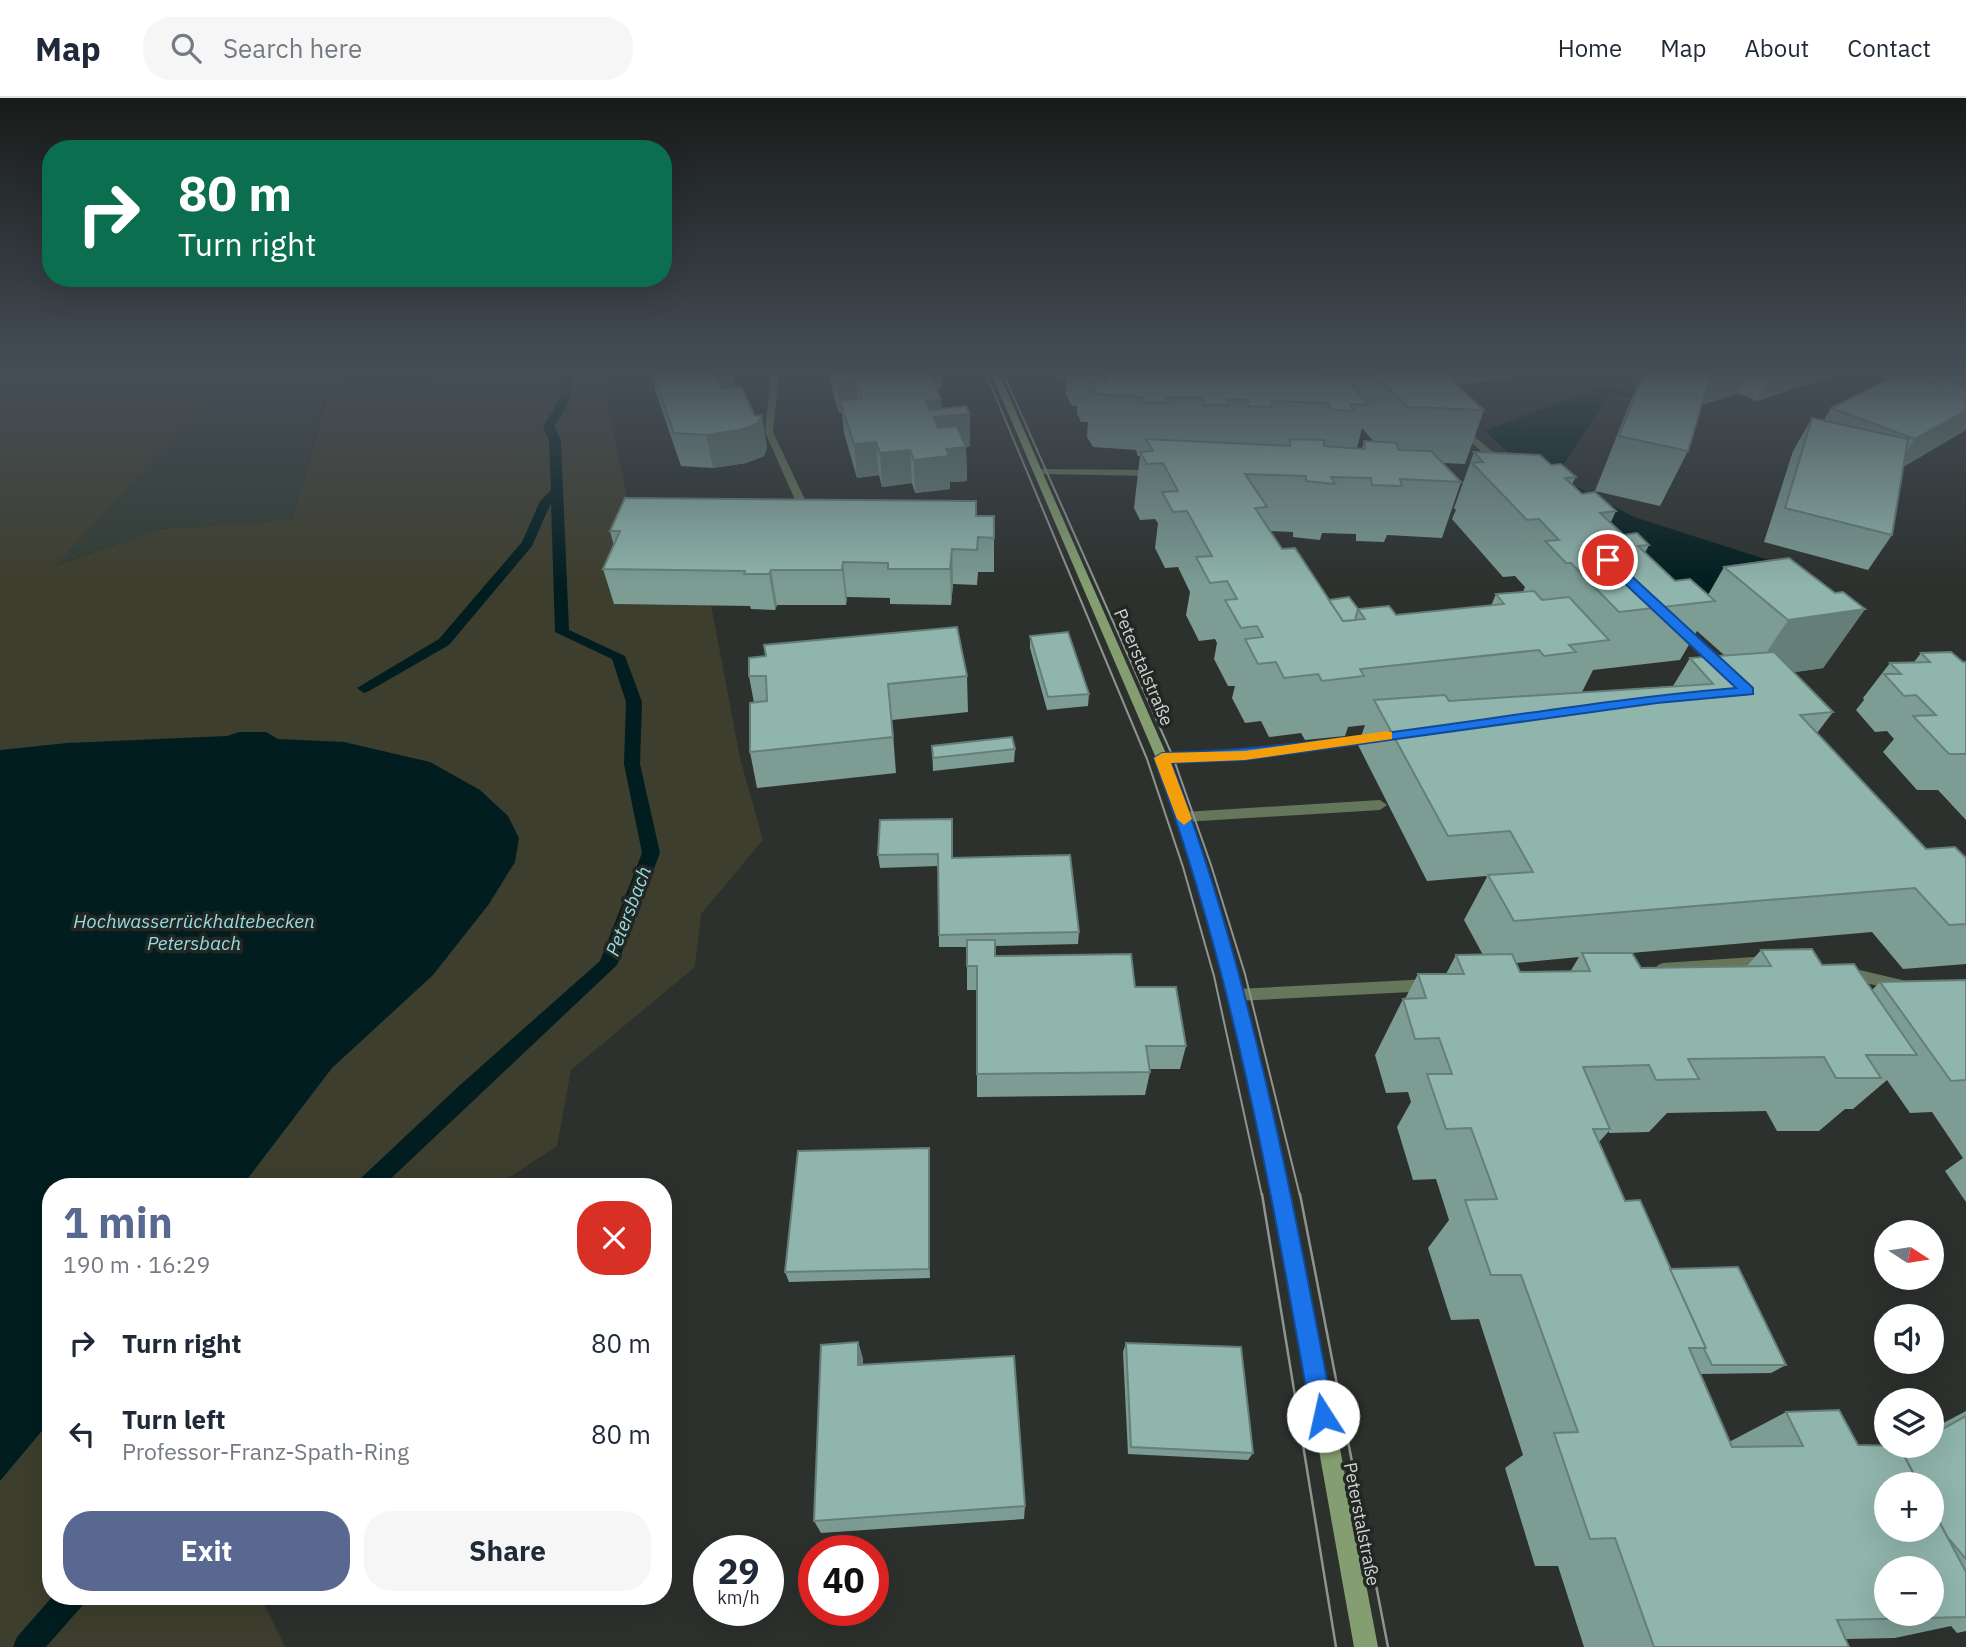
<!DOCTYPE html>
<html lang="en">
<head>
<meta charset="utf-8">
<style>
	body { margin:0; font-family:"IBM Plex Sans",sans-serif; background:#f6f6f7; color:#1f2937; height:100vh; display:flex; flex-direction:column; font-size:26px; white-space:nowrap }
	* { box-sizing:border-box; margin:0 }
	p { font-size:23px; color:#747a83 }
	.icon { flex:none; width:38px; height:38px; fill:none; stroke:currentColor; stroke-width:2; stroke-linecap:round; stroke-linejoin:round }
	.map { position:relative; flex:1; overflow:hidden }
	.side { position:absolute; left:42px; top:1080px; width:630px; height:427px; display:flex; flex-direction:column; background:#fff; border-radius:28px; box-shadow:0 7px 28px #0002 }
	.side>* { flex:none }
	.guide { position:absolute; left:42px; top:42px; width:630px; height:147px; border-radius:28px; box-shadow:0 7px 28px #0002; background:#0b6e4f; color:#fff; overflow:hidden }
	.needle { width:46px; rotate:102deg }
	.tools { position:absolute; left:1874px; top:1122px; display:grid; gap:14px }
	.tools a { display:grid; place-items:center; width:70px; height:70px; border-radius:50%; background:#fff; box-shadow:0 7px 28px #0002; font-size:35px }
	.speed { position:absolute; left:693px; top:1437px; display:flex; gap:14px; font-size:35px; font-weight:700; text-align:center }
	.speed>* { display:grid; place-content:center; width:91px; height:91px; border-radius:50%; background:#fff; box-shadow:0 7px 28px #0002; line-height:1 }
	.speed small { font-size:18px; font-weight:400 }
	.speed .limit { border:10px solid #d22; background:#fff; color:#111 }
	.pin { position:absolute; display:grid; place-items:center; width:60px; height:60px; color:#fff; margin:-30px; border:4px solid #fff; border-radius:50%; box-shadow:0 2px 7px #0007 }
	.me { position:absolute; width:77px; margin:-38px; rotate:350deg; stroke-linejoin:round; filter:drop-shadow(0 0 5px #0008) }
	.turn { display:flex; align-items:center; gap:24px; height:147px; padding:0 21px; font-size:32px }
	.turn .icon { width:91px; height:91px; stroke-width:2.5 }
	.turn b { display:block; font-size:49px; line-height:60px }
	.round { display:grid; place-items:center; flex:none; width:74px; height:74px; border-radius:28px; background:#f6f6f7 }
	.overview { display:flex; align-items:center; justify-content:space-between; height:119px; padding:0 21px }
	h1 { font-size:42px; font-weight:700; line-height:52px; color:#586890 }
	.cta { display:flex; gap:14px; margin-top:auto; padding:14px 21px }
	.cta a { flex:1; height:80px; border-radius:28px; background:#586890; color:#fff; font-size:28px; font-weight:700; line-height:80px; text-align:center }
	.cta a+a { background:#f6f6f7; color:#1f2937 }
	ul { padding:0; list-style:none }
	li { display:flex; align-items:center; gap:21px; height:91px; padding:0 21px }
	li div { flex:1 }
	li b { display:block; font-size:26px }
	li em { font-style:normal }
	header { display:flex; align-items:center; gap:42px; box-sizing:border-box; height:98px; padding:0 35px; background:#fff; border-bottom:2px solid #e0e1e3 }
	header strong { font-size:33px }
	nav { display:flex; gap:38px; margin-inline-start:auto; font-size:24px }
	.search { width:490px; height:63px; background:#f6f6f7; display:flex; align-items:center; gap:18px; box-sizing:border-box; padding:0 24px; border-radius:28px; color:#747a83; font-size:26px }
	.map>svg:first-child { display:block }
	.built { fill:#313c34 }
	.green { fill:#3e3e2e }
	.water { fill:#011d1f }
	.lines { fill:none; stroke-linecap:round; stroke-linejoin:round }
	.stream { fill:#011d1f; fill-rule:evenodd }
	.lane { fill:#66765a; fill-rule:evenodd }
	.secondary { fill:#859e71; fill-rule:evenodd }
	.tram-far1 { stroke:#909491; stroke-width:2 }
	.tram { stroke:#909491; stroke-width:2.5 }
	.wall { fill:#7c9c94; fill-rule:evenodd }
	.shaded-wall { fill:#657f78 }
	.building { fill:#90b5ac; stroke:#657f78; stroke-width:2; fill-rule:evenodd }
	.route { fill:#1a73e8; stroke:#114b97; stroke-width:2 }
	.slow { fill:#f59e0b }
	.labels { text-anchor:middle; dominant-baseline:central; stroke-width:7; stroke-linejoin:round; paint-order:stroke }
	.street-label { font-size:18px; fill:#cfd2d0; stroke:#222724 }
	.water-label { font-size:19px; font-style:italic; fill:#94dde2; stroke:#222724 }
</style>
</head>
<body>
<header>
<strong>Map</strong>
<div class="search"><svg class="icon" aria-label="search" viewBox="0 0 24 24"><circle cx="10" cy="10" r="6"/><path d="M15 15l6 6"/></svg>Search here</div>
<nav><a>Home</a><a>Map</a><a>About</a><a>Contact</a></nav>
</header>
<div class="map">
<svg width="1966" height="1549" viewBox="0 0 1966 1549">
	<rect width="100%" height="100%" fill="#2c312d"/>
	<polygon class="built" points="274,273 353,273 326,296 292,422 160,431 53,468 234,274"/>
	<g class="green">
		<polygon points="20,273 236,273 55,468 160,431 292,422 328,296 494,278 506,273 601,273 634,434 614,506 711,507 740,660 763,742 701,816 695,869 571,972 557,1048 496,1088 92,1088 0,731 0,286"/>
		<polygon points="51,1134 51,1498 260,1498 285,1549 0,1549 0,1190"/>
	</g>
	<g class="water">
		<polygon points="1605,287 1633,297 1631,299 1610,295 1556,378 1634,419 1781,466 1702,506 1547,391 1485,333"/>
		<polygon points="239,634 266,634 278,641 344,644 430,664 480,692 508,718 519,740 515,764 489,806 433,877 332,970 242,1088 51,1088 51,1322 0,1383 0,652 67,645 227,638"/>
	</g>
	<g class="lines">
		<g class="stream">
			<path d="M561,273H571C575,295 567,310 554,328L561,343L569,532L625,558L642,604L640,666L660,755L617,867L383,1088H357L360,1081L459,988L600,863L642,755L624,666L626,604L612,561L555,534L551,405L532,448L449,547L369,593L364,595L357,590L439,541L522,444L540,403L551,392L549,343L543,328C556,310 564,296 561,273Z"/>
			<polygon points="53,1498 86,1498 82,1508 46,1549 13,1549 17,1539"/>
		</g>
		<g class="lane">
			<polygon points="771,273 779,273 773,334 806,404 801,407 796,404 765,334"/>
			<polygon points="1456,328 1462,328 1505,364 1505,368 1499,368 1456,332"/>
			<polygon points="1035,371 1155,372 1160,375 1155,378 1038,376 1033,373"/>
			<polygon points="1679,526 1683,527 1727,567 1727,573 1719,573 1675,531 1673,529"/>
			<polygon points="1378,635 1384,639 1382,642 1245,661 1162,664 1156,660 1162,656 1245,653"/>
			<polygon points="1380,702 1387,707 1380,712 1184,724 1177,719 1184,714"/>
			<polygon points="1769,858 1774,860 1777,864 1774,868 1769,870 1663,877 1658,875 1655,871 1658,867 1663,865"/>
			<polygon points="1847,869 1902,882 1907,884 1910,888 1907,892 1902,894 1842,879 1839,875 1842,871"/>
			<polygon points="1430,881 1435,883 1438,887 1435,891 1430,893 1236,903 1231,901 1228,897 1231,893 1236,891"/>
		</g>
		<polygon class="secondary" points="990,273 998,273 1168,660 1206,767 1238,877 1292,1100 1378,1549 1354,1549 1274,1100 1223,877 1192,767 1156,660"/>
		<g class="tram-far1">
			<polyline points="985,273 1147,661 1183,769 1214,878 1262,1098"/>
			<polyline points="1002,273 1173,659 1211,767 1245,876 1300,1098"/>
		</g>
		<g class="tram">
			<polyline points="1262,1096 1336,1549"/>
			<polyline points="1300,1096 1388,1549"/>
		</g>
	</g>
	<g class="wall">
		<polygon points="651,273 732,273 734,289 767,349 764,358 746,365 713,370 681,368 655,292"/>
		<polygon points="827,273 941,273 942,290 937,290 941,301 942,311 970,316 970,348 966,349 967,383 950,384 950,391 915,395 912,385 882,389 879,377 857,380 844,335 842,315 839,315"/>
		<path d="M1054,273H1251L1311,275L1309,273H1558L1456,286L1484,312L1465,366L1443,365L1461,384L1442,440L1387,437L1384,444L1356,443V436L1322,435L1320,442L1293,439V434L1270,433L1282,451L1329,502L1358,511L1396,517L1491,508L1496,496L1523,494L1525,489L1515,478L1503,479L1452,421L1456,412L1454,410L1474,354L1551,367L1576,379L1572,386L1582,396L1616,413L1611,424L1624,437L1649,447L1645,455L1675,483L1708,497L1724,469L1835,495L1865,511L1823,570L1794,574L1833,614L1817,635L1926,751L1966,760V866L1903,871L1872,834L1631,855L1641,870L1746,869L1761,852L1822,867L1872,892L1880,884L1966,882V1104L1945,1073L1963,1060L1932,1014L1910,1015L1887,982L1853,1011H1845L1819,1033H1777L1766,1013L1667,1015L1649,1034L1609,1035V1033L1599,1044L1625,1103L1670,1171L1786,1267L1771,1275L1700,1276L1729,1344L1786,1314L1858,1347L1900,1349L1902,1348H1932V1331L1966,1313V1533L1957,1535L1951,1528L1895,1540L1846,1541L1849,1549H1584L1558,1468H1535L1505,1370L1523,1357L1479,1221L1451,1222L1428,1150L1449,1122L1436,1081L1413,1082L1397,1029L1411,1004L1408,994L1386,995L1375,957L1403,901H1405L1418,876H1446L1456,857H1483L1464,822L1487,779L1486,778L1427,783L1358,647L1365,627L1348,629L1345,638L1305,642L1301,635L1269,639L1261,623L1245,625L1232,600L1235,588H1228L1214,561L1217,545L1215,541L1199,543L1186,517L1190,494L1178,469L1165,470L1155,450L1158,425L1155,421L1140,422L1134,410L1140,358H1138L1136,352L1093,349L1087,339L1088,324H1081L1077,315V308H1072L1066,297L1067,279L1058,280ZM1362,330L1374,344L1364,343L1362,350H1357ZM1697,533L1724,557L1690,560L1673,588L1582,594L1593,572L1680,562ZM1579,859L1570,874H1520L1516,865Z"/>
		<polygon points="1644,273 1832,273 1829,279 1757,303 1738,295 1702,307 1688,353 1660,408 1595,393 1631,302"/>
		<polygon points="1900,273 1966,273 1966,332 1903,369 1892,437 1868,472 1764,444 1793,353 1812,320 1824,322 1831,310 1938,287"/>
		<polygon points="976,418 994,418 994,474 978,474 977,487 953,486 951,507 890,506 890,500 847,499 846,507 777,507 775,512 751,511 750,508 614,506 603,471 614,448 610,433"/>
		<polygon points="1030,538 1089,596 1088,608 1047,612 1030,550"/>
		<polygon points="1921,555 1966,564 1966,722 1938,692 1917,692 1883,654 1894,641 1887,633 1875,634 1856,612 1864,602 1863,600 1890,565 1914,564"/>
		<polygon points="749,578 967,578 968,614 892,622 896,675 757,690 750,654 754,605"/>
		<polygon points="932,648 1015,651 1014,664 933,673"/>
		<polygon points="880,722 953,760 1079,834 1078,846 995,848 995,858 1135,889 1186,948 1180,971 1149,971 1150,974 1145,997 977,999 977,892 967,892 967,849 939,849 938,768 880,770 878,757"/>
		<polygon points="930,1061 930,1180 789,1184 785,1174"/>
		<polygon points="858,1244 863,1261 863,1266 1025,1408 1024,1421 821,1435 814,1423"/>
		<polygon points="1126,1245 1253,1355 1248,1362 1128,1356 1123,1254"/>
	</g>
	<g class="shaded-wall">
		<polygon points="713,273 732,273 736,297 718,299"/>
		<polygon points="903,273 941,273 942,290 909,293"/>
		<polygon points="1453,273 1558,273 1448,288"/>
		<polygon points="1713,273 1750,273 1738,295 1695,309"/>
		<polygon points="1774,273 1832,273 1829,279 1757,303"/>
		<polygon points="856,281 859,313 840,303 842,315 839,315 836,283"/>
		<polygon points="941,301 942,318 970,316 970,348 935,352 926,303"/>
		<polygon points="1966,313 1966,332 1893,374 1915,341"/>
		<polygon points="762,317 767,349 764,358 746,365 713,370 706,337"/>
		<polygon points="876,344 879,377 857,380 854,346"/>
		<polygon points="966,349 967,383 950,384 950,391 915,395 914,362 946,351"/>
		<polygon points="910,352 912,385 882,389 880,355"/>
		<polygon points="952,451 953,486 951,507 950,471"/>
		<polygon points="843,464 847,499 846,507 842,472"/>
		<polygon points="771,472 777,507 775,512 769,476"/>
		<polygon points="1865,511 1823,570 1749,581 1788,522"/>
		<polygon points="929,1050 930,1061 930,1180 929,1171"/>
		<polygon points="858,1244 863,1261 862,1284 858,1267"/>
	</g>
	<g class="building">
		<polygon points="652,273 714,273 722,291 741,288 755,318 762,317 758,325 741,332 706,337 674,335"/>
		<polygon points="833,273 929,273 941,301 926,303 930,312 966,308 970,316 934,319 938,330 957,328 966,349 946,351 949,358 914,362 910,352 880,355 876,344 854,346 840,303 862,300 856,281 836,283"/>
		<polygon points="1099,273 1250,273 1322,275 1325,281 1348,282 1368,307 1350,306 1354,313 1332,312 1328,305 1271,303 1271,309 1248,308 1248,302 1227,301 1228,307 1204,307 1203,300 1166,299 1168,305 1144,304 1142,299 1097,296 1091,285 1107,284"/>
		<polygon points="1371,273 1441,273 1484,312 1408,309"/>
		<polygon points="1645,273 1712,273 1688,353 1619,338"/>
		<polygon points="1901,275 1938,287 1947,282 1966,289 1966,313 1915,341 1831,310"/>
		<polygon points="1812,320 1908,341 1892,437 1785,410"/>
		<polygon points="1146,341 1290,348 1290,341 1324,342 1324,348 1365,351 1364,343 1397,345 1398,352 1431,353 1461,384 1400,381 1402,388 1372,387 1371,380 1331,379 1335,386 1306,383 1306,378 1245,376 1267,409 1255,410 1282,451 1295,450 1343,523 1365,521 1358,511 1389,508 1396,517 1504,506 1496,496 1534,493 1542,502 1569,499 1609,542 1569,547 1576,554 1544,558 1539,552 1360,571 1364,578 1322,583 1318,576 1284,580 1276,564 1258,566 1245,541 1263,539 1257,528 1241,530 1225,502 1237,501 1227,483 1210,485 1196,459 1212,458 1187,413 1173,414 1162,394 1178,393 1163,365 1147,366 1140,354 1153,353"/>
		<polygon points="1474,354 1540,357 1551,367 1561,366 1576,379 1565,380 1582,396 1595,394 1616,413 1600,415 1624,437 1637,435 1649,447 1638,448 1675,483 1690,481 1715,503 1619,514 1571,465 1566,465 1545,443 1559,442 1539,421 1527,422 1472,365 1483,364"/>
		<polygon points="625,400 976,403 976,418 994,418 994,440 978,439 977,452 952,451 950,471 888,471 888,465 843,464 842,472 771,472 769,476 744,476 745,473 603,471 620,433 610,433"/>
		<polygon points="1789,460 1835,495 1843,494 1865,511 1788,522 1724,469"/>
		<polygon points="1349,499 1358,511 1355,522 1343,523 1329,502"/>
		<polygon points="957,529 967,578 888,586 893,639 750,654 750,605 767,603 766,578 749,578 749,560 766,558 764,547"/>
		<polygon points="1068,534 1089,596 1048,599 1030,538"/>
		<polygon points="1774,554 1833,614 1800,617 1926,751 1955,749 1966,760 1966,826 1949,827 1915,790 1514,823 1488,777 1533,774 1510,733 1448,738 1374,602 1445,597 1449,603 1713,586 1690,560"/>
		<polygon points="1951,554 1963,564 1966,564 1966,656 1949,656 1913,618 1936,617 1916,597 1904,598 1884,576 1901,576 1890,565 1930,564 1921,555"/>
		<polygon points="1012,639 1015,651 933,660 932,648"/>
		<polygon points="952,721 952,760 1070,757 1079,834 939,837 938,756 878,757 880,722"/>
		<polygon points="967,842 995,842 995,858 1131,856 1135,889 1176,889 1186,948 1146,948 1150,974 977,976 977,868 967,868"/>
		<path d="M1812,851L1822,867L1854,866L1917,957H1866L1881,980H1836L1824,959L1688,961L1699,981L1656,982L1649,967L1583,969L1610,1031H1593L1625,1103L1640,1102L1706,1250H1689L1732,1349L1803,1348L1786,1314L1839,1312L1858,1347L1899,1348L1919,1386H1886V1432H1932V1410L1966,1474V1519L1837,1522L1849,1549H1654L1615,1440L1590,1441L1554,1335L1578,1334L1521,1177H1491L1465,1102L1497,1101L1471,1030L1446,1031L1427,976H1452L1439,940L1415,941L1403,901L1426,900L1418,876H1464L1456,857L1512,856L1520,874L1590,873L1582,855H1632L1641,870L1771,868L1761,852ZM1886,1470H1932V1516H1886Z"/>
		<polygon points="1966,882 1966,982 1951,983 1880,884"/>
		<polygon points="929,1050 929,1171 785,1174 798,1053"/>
		<polygon points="1738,1169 1786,1267 1712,1267 1704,1251 1706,1250 1670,1171"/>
		<polygon points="858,1244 858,1267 1014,1258 1025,1408 814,1423 821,1247"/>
		<polygon points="1126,1245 1241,1249 1253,1355 1131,1349"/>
		<polygon points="1966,1318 1966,1461 1948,1440 1932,1410 1932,1386 1919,1386 1902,1353 1912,1348 1932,1348 1932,1337"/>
	</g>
	<linearGradient id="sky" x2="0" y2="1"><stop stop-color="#181b19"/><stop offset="0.56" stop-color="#454e57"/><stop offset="1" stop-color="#454e57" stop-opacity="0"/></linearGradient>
	<rect width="1966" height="489" fill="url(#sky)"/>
	<path class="route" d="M1603,460H1612L1753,590V596L1657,605L1245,662L1171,665C1251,874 1292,1099 1334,1318L1331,1327L1323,1330L1315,1327L1311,1318C1272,1097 1233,872 1154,660L1162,655C1354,649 1544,606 1736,590L1603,465Z"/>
	<polygon class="slow" points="1387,633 1392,634 1392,641 1245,662 1171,665 1192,721 1184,727 1177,721 1154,660 1162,655 1245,653"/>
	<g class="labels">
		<g class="street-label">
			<text transform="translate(1144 569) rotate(67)">Peterstalstraße</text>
			<text transform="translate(1362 1426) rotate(79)">Peterstalstraße</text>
		</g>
		<g class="water-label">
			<text transform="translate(628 813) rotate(-69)">Petersbach</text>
			<text x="194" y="823">Hochwasserrückhaltebecken<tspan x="194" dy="22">Petersbach</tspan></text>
		</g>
	</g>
</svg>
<div class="tools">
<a><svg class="needle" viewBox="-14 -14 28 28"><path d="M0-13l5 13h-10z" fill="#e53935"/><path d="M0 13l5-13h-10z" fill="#747a83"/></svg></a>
<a><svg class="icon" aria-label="sound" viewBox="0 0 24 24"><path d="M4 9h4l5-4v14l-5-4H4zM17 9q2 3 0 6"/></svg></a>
<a><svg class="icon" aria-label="layers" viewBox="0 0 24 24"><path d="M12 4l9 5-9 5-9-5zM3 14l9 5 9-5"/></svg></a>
<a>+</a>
<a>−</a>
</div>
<div class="speed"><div>29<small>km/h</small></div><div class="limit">40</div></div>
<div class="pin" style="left:1608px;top:462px;background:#d93025"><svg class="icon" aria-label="arrive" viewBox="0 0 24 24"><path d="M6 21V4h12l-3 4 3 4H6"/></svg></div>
<svg class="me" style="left:1323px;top:1318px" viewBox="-20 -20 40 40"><circle r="19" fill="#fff"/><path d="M0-13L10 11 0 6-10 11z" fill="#1a73e8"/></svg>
<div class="guide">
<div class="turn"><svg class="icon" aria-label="right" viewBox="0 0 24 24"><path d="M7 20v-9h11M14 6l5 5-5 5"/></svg><div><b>80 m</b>Turn right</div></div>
</div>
<section class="side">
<div class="overview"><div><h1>1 min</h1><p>190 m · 16:29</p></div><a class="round" style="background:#d93025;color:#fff"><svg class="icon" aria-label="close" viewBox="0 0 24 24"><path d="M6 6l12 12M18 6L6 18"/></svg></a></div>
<ul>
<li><svg class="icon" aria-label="right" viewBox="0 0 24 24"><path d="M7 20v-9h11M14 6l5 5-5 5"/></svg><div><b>Turn right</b></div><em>80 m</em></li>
<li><svg class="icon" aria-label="left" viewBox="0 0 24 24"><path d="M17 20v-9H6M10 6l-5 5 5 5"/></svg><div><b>Turn left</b><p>Professor-Franz-Spath-Ring</p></div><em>80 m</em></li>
</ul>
<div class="cta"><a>Exit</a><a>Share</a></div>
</section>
</div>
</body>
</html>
